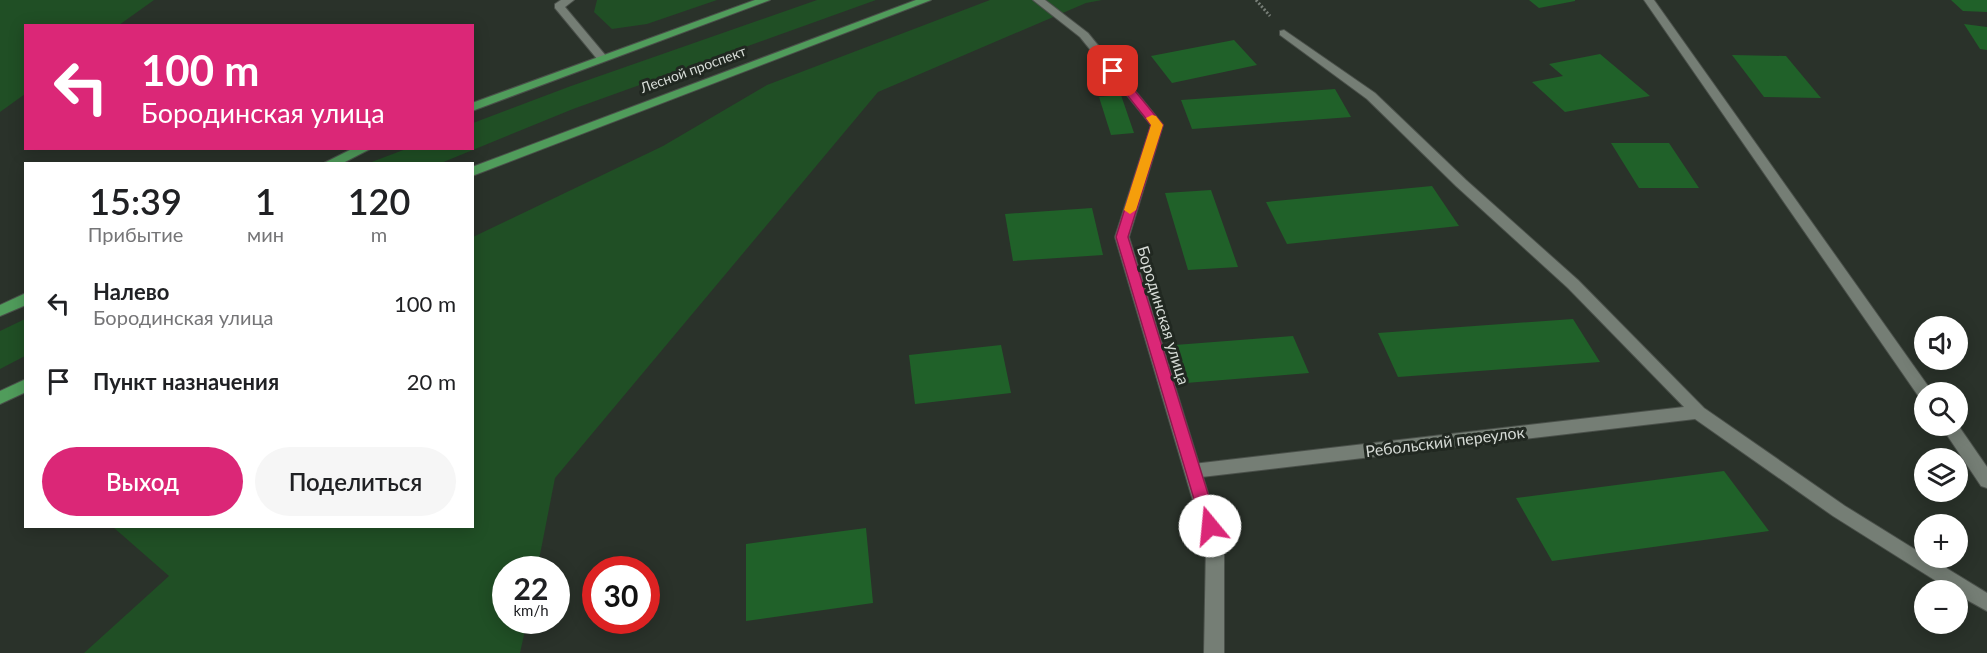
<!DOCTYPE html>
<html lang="ru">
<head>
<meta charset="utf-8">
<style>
	body { margin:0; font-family:Lato,sans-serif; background:#f6f6f6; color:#202124; height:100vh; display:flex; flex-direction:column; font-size:22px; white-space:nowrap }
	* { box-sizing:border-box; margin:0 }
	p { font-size:20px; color:#757577 }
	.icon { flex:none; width:33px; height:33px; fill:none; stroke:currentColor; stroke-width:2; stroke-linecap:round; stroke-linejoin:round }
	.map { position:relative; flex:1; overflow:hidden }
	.sheet { position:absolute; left:24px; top:162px; width:450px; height:366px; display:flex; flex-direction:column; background:#fff; border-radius:0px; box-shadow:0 3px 15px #0003 }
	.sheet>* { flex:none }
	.hud { position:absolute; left:24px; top:24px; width:450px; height:126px; border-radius:0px; box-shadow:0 3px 15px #0003; background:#db2777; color:#fff; overflow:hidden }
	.controls { position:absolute; left:1914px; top:316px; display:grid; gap:12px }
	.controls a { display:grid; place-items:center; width:54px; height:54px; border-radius:50%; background:#fff; box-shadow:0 3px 15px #0003; font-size:30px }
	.speed { position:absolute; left:492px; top:556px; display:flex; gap:12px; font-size:30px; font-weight:700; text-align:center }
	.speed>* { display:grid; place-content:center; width:78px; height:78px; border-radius:50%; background:#fff; box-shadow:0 3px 15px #0003; line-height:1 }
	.speed small { font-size:15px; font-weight:400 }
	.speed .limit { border:9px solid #d22; background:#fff; color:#111 }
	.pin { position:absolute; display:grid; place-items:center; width:51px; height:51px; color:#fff; margin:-26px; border-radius:12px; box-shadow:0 3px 9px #0006 }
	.me { position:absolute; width:66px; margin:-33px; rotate:343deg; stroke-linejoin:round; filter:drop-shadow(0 0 4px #0008) }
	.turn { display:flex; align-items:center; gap:21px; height:126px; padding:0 18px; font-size:27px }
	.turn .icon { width:78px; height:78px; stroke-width:2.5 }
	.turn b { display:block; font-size:42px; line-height:51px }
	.eta { display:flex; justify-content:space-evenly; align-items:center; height:102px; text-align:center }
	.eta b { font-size:36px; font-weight:600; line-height:42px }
	.cta { display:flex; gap:12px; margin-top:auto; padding:12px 18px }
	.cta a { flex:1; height:69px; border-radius:36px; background:#db2777; color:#fff; font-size:24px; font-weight:600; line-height:69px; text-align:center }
	.cta a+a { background:#f6f6f6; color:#202124 }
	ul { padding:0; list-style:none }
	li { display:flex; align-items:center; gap:18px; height:78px; padding:0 18px }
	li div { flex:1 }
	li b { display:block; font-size:22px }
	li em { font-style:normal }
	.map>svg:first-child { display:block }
	.green { fill:#204f25 }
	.building { fill:#206129 }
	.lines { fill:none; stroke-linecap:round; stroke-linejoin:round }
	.service-casing { stroke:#4a504a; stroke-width:2 }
	.minor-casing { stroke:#4a504a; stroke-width:2 }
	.primary-casing { stroke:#4a504a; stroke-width:2 }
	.path { stroke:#787f78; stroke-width:3; stroke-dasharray:2 2; stroke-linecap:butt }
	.service { fill:#757e75; fill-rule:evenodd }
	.minor { fill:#757e75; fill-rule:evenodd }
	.primary { fill:#509c5b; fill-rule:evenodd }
	.route { fill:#db2777; stroke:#8e194d; stroke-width:1.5 }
	.slow { fill:#f59e0b }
	.labels { text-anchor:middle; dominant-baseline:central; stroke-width:6; stroke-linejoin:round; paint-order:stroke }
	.far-street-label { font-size:14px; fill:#d6dbd6; stroke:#212821 }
	.street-label { font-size:16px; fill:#d6dbd6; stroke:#212821 }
</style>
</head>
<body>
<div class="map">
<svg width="1987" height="653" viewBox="0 0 1987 653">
	<rect width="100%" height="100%" fill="#2a322a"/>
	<g class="green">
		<polygon points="0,0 154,0 119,25 26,26 25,94 0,112"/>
		<polygon points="597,0 717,0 647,24 612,29 594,12"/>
		<polygon points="817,0 876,0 573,109 441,163 369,163 406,149 472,148 473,123 571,86"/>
		<polygon points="990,0 1102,0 1086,3 878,92 555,478 537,570 506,570 506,621 527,621 520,653 84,653 169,576 113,527 472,526 473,237 663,146 767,85"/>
		<polygon points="25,319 25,356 0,369 0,331"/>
	</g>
	<g class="building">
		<polygon points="1529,0 1575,0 1575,1 1539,8"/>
		<polygon points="1951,0 1987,0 1987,12 1963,11"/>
		<polygon points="1964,24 1987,27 1987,50 1980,49"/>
		<polygon points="1234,40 1257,65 1172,83 1151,56"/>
		<polygon points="1600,54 1650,96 1565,112 1532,82 1563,76 1549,64"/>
		<polygon points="1732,55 1786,56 1821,98 1764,97"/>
		<polygon points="1335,89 1351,117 1192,129 1181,100"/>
		<polygon points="1121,95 1134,133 1111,135 1099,97"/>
		<polygon points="1611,143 1669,143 1699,188 1639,188"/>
		<polygon points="1432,186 1459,226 1287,244 1266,202"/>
		<polygon points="1211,190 1238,267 1188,270 1165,193"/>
		<polygon points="1092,208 1103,255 1013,261 1005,214"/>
		<polygon points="1573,319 1600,362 1398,377 1378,333"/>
		<polygon points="1293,336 1309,373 1186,383 1175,345"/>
		<polygon points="1001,345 1011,393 915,404 909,355"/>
		<polygon points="1724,471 1769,531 1552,561 1516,498"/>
		<polygon points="866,528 873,603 746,621 746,544"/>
	</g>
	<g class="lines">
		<defs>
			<g id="service">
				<polygon points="561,0 574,0 565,7 606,56 606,60 598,60 555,8 555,4"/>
				<polygon points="1284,30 1375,93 1466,180 1578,280 1704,408 1845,506 1924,555 1924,558 1930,558 1987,593 1987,611 1958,595 1958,591 1952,591 1833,516 1695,419 1193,478 1187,476 1185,471 1187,466 1193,464 1684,407 1568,288 1456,186 1367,99 1280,35 1280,31"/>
			</g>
			<g id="minor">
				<polygon points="1033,0 1045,0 1088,33 1163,125 1129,237 1224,545 1224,653 1204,653 1206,545 1115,237 1151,125 1080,37"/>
				<polygon points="1644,0 1654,0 1933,393 1924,393 1924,399 1919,397"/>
				<polygon points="1958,425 1987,467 1987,488 1981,486 1941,426"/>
			</g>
			<g id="primary">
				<polygon points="755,0 770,0 472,111 472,103"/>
				<polygon points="916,0 931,0 472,176 472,167"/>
				<polygon points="354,148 372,148 341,164 322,164"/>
				<polygon points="26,293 26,305 0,316 0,305"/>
				<polygon points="26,379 26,392 0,404 0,391"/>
			</g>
		</defs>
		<use href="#service" class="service-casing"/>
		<use href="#minor" class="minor-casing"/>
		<use href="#primary" class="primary-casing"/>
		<polyline class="path" points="1256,0 1270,16"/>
		<use href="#service" class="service"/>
		<use href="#minor" class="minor"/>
		<use href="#primary" class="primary"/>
	</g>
	<polygon class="route" points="1113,68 1117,69 1163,125 1128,237 1218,526 1215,531 1210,533 1204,531 1202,526 1116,237 1151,125 1108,71"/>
	<polygon class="slow" points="1152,115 1156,116 1163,125 1136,210 1130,214 1124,210 1151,125 1146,118"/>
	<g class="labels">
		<g class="far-street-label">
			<text transform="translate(693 69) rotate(-20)">Лесной проспект</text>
		</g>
		<g class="street-label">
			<text transform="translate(1164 315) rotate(73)">Бородинская улица</text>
			<text transform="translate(1445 441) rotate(-7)">Ребольский переулок</text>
		</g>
	</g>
</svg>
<div class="controls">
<a><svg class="icon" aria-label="sound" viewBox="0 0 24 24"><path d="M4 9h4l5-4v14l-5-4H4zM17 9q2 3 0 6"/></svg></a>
<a><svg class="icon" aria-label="search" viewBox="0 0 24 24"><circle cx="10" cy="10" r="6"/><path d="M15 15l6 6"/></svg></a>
<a><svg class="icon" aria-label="layers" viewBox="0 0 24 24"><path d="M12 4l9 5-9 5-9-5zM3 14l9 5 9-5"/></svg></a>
<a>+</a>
<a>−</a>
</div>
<div class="speed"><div>22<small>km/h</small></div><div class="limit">30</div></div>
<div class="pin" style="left:1113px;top:71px;background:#d93025"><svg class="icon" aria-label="arrive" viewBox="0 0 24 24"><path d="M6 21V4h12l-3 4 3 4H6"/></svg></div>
<svg class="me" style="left:1210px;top:526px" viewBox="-20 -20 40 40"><circle r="19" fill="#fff"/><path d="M0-13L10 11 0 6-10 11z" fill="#db2777"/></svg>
<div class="hud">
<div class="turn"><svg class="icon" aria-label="left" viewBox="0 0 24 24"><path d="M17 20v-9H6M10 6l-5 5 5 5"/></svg><div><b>100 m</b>Бородинская улица</div></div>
</div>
<section class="sheet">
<div class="eta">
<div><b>15:39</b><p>Прибытие</p></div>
<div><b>1</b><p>мин</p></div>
<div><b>120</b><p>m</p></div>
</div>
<ul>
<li><svg class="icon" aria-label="left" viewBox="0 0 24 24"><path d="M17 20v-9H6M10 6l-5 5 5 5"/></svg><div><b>Налево</b><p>Бородинская улица</p></div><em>100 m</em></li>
<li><svg class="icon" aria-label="arrive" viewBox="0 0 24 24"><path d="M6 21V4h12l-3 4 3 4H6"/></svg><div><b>Пункт назначения</b></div><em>20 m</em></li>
</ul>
<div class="cta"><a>Выход</a><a>Поделиться</a></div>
</section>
</div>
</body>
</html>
